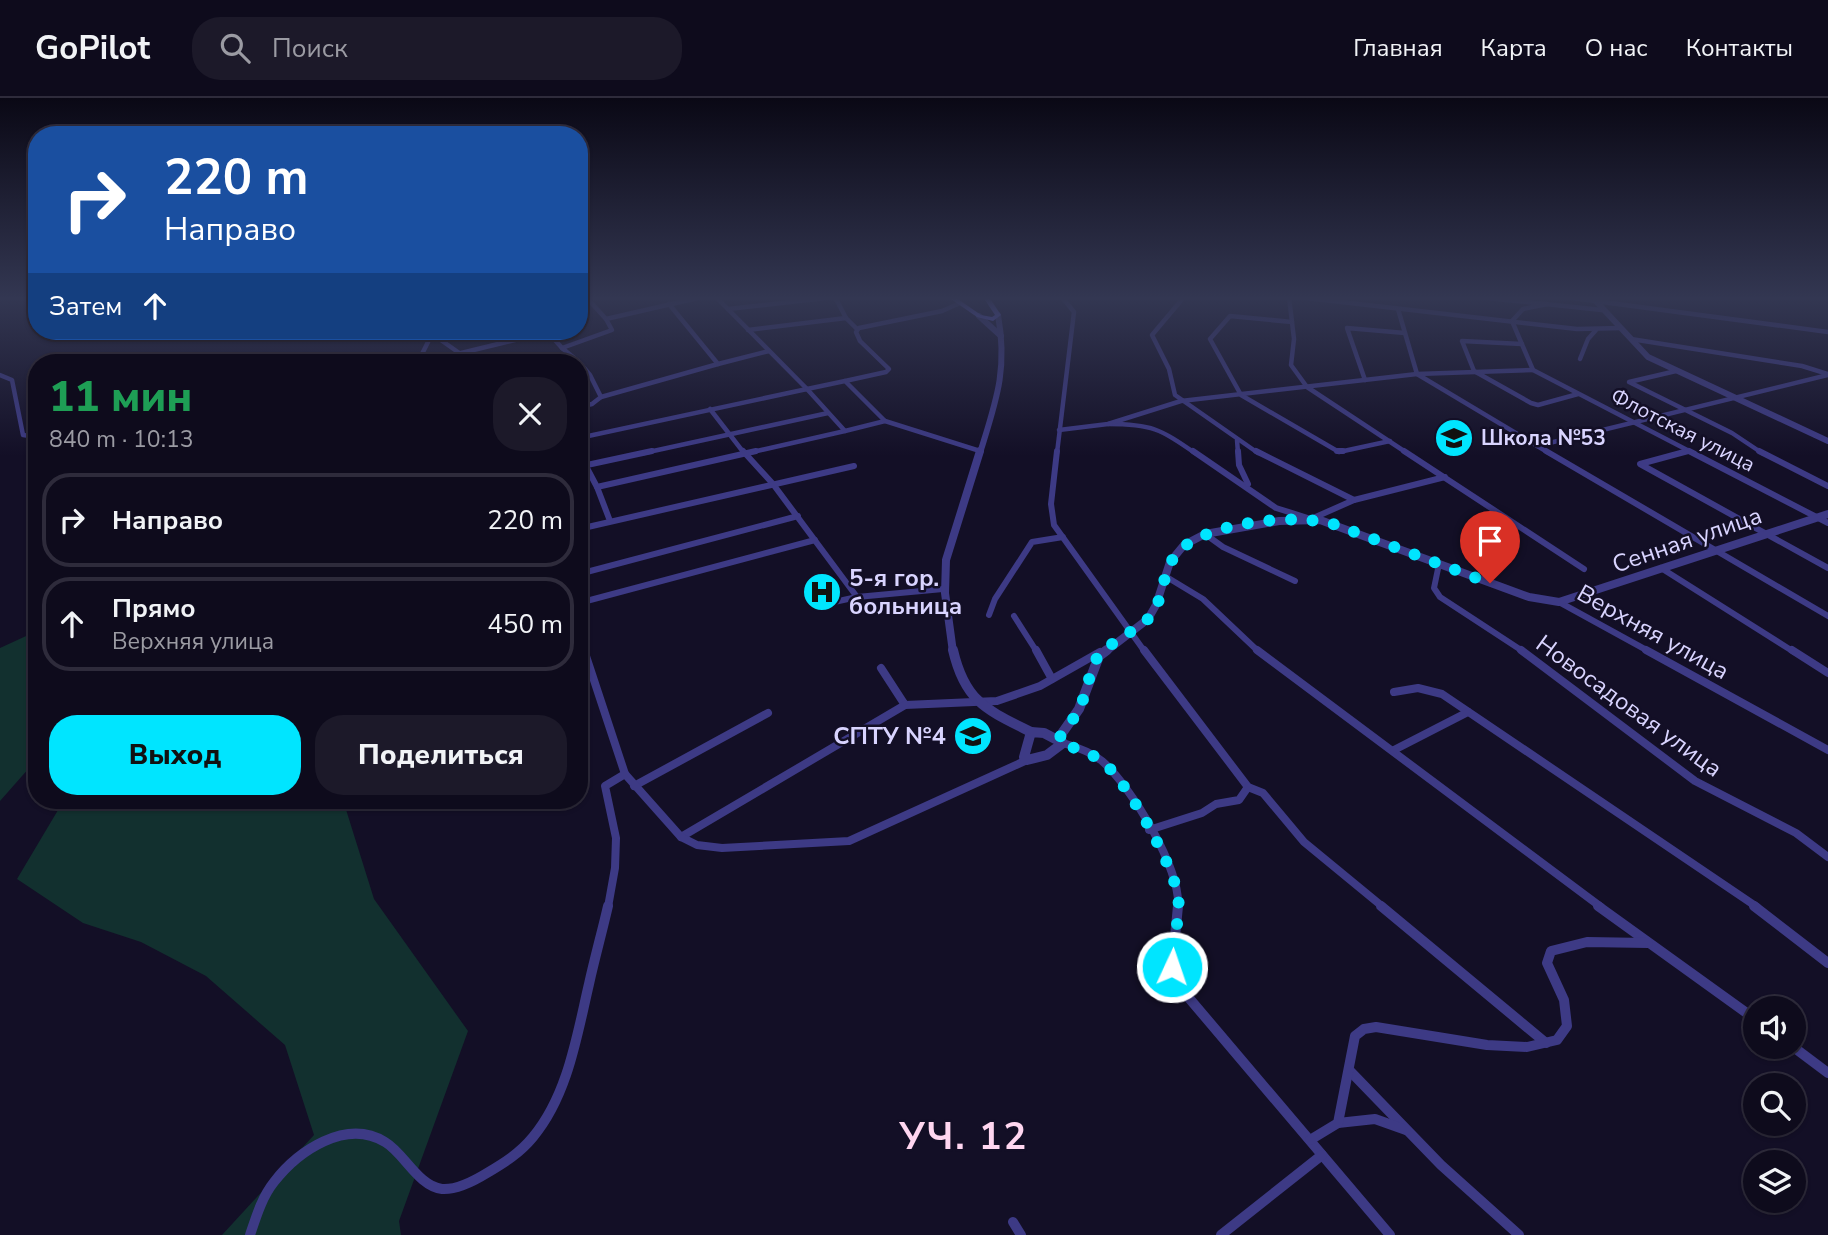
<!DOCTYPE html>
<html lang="ru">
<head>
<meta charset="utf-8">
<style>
	body { margin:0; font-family:"Nunito Sans",sans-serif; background:#1c1929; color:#f1f3f6; height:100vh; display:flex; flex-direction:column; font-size:26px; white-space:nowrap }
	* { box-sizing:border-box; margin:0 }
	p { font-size:23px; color:#9b9ba3 }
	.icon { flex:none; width:38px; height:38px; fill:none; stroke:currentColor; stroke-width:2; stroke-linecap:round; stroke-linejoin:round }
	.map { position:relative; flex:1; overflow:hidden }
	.sheet { position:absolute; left:28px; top:256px; width:560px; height:455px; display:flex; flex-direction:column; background:#0e0b1c; border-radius:28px; box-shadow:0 2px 5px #0004,0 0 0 2px #2e2b3b }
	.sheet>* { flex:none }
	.top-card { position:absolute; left:28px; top:28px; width:560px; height:214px; border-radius:28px; box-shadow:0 2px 5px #0004,0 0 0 2px #2e2b3b; background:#1a4fa0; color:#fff; overflow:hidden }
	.tools { position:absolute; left:1743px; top:898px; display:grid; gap:14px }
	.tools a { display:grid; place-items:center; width:63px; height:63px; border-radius:50%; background:#0e0b1c; box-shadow:0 2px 5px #0004,0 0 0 2px #2e2b3b; font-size:35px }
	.pin { position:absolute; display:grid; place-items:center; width:60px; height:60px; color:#fff; margin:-72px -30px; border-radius:50% 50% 50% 0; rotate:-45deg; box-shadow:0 0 7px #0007 }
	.pin .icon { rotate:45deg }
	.me { position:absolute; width:77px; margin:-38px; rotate:3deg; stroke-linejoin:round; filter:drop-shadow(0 0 5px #0008) }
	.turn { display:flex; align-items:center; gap:24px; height:147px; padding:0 21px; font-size:32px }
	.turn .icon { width:91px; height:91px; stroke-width:2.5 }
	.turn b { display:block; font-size:49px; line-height:60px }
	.then { display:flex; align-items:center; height:66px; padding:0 21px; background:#0003; gap:14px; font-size:26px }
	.round { display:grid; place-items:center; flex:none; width:74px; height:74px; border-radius:28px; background:#1c1929 }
	.overview { display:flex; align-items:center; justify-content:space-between; height:119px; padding:0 21px }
	h1 { font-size:42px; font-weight:800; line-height:52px; color:#1e9e55 }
	.action { display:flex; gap:14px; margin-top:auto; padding:14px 21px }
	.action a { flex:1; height:80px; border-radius:28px; background:#00e5ff; color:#111; font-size:28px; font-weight:800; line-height:80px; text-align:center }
	.action a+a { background:#1c1929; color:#f1f3f6 }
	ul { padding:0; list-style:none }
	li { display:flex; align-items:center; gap:21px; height:94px; margin:0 14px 10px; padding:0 7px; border:4px solid #2e2b3b; border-radius:28px }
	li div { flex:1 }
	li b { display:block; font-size:26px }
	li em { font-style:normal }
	header { display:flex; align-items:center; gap:42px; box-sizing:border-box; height:98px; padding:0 35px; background:#0e0b1c; border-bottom:2px solid #2e2b3b }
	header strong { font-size:33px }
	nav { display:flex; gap:38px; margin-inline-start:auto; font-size:24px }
	.search { width:490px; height:63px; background:#1c1929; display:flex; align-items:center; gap:18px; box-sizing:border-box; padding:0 24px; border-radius:28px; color:#9b9ba3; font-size:26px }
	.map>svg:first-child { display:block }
	.green { fill:#12302f }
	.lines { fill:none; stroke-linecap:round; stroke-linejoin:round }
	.minor-far3 { stroke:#3d3a85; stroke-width:4.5 }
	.minor-far2 { stroke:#3d3a85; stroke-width:6 }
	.minor-far1 { stroke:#3d3a85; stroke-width:8 }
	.minor { stroke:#3d3a85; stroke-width:10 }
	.tertiary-far2 { stroke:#3d3a85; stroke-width:6 }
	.tertiary-far1 { stroke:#3d3a85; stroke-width:8 }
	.tertiary { stroke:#3d3a85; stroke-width:10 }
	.secondary { fill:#6f6bff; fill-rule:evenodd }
	.route { stroke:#00e5ff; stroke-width:12; stroke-dasharray:0 21.6 }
	.labels { text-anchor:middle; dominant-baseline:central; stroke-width:5; stroke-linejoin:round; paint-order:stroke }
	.far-street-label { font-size:21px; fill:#d9d4ff; stroke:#130f26 }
	.far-poi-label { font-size:21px; font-weight:bold; fill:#d9d4ff; stroke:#130f26; text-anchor:start }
	.street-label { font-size:24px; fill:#d9d4ff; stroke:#130f26 }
	.poi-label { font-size:24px; font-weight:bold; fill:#d9d4ff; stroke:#130f26; text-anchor:start }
	.near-district-label { font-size:38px; font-weight:bold; letter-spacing:2px; fill:#ffd6f0; stroke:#130f26 }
</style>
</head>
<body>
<header>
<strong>GoPilot</strong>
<div class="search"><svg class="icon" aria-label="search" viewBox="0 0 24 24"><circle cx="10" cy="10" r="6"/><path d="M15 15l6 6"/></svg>Поиск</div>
<nav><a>Главная</a><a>Карта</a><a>О нас</a><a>Контакты</a></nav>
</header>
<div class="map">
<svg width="1828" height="1137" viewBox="0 0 1828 1137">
	<rect width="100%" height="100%" fill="#130f26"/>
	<g class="green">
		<polygon points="37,533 37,661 0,703 0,550"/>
		<polygon points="64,702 343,702 374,801 468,933 399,1123 401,1137 222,1137 314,1037 285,947 206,878 141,844 83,825 17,781"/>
	</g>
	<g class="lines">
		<g class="minor-far3">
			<polyline points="716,199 807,291 845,283 885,323"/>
			<polyline points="835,199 846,220 857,231"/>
			<polyline points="1184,199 1152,237 1169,271 1175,297 1258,355"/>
			<polyline points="1289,199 1294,241 1291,267 1307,289 1407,355"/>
			<polyline points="1298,199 1577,231 1621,230"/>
			<polyline points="1478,199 1602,212"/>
			<polyline points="1565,199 1828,234"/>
			<polyline points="587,200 606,221"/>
			<polyline points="579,202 593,199"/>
			<polyline points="669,206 718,266 769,253"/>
			<polyline points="1547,206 1523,211 1512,223 1533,272 1693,355"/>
			<polyline points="728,211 834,199"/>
			<polyline points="1398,211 1417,276 1549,355"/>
			<polyline points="1292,224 1230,218 1210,241 1241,297 1339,354 1390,343"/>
			<polyline points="748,232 846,220"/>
			<polyline points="547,233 562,250"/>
			<polyline points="440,235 438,240 472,264"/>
			<polyline points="1631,241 1802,268 1828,276"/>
			<polyline points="1522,246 1462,243 1474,273 1531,305 1538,307 1578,296"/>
			<polyline points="457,256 548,234"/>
			<polyline points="1580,261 1588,241 1596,232"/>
			<polyline points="418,264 430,240 445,233"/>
			<polyline points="579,264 562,250 612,232 606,221 702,199"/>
			<polyline points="579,264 590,277 601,299 592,306 579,309"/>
			<polyline points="1676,273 1629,284 1732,335 1762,355"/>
			<polyline points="0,277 12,282 23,337 37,339"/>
			<polyline points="1365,282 1347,230 1405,235"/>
			<polyline points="845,283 886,274 889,271 860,243 856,234 859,230 942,213 960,205"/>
			<polyline points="601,299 718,266"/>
			<polyline points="710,311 744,355"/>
			<path d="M1108,326C1152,326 1160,331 1195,355"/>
			<polyline points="1059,332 1108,326 1181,303 1417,276 1533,272"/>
			<polyline points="845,333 885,323 980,353"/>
			<polyline points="579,340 807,291 845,333 748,355"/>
			<polyline points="1237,342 1238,355"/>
			<polyline points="1537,348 1828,277"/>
			<polyline points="644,355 828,315"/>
			<polyline points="1057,355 1074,214 1062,199"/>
			<polyline points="1681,355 1688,353"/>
		</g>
		<g class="minor-far2">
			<polyline points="743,353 773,386 857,499"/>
			<polyline points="1057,353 1051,406 1054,427 1145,554"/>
			<polyline points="1193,353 1276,410 1311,421 1354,402 1256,353"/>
			<polyline points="1238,353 1239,367 1248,386"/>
			<polyline points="1337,353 1343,353"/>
			<polyline points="1404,353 1584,471"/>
			<polyline points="1546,353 1828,518"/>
			<polyline points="1688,353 1640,366 1828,470"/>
			<polyline points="1689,353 1828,425"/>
			<polyline points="1759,353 1828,388"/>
			<polyline points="579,355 597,389 756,353"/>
			<polyline points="587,367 652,353"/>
			<polyline points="597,389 610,423"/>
			<polyline points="1354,402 1445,379"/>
			<polyline points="579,431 854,368"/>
			<polyline points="1205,436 1223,449 1295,483"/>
			<polyline points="1439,466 1434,490 1440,499 1524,554"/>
			<polyline points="1661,470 1794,554"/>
			<polyline points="579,476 798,418"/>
			<polyline points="1165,478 1203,501 1259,554"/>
			<polyline points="1559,504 1650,554"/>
			<polyline points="579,505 815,442"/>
			<polyline points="816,508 857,499 943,491"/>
			<polyline points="989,517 995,501 1032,444 1063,439"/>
			<polyline points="1014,518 1037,554"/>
			<polyline points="579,537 585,554"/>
		</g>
		<g class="minor-far1">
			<polyline points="584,552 625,676"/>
			<polyline points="1036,552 1052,581"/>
			<polyline points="1144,552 1248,689 1263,695 1304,744 1383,809"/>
			<polyline points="1257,552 1601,809"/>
			<polyline points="1521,552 1695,683 1796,735 1828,759"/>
			<polyline points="1646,552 1828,652"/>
			<polyline points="1792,552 1828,575"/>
			<polyline points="881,570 905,607 997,603 1040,588 1100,554"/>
			<polyline points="1394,594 1418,590 1442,596 1757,809"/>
			<path d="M1063,645C1077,649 1091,654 1102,663C1131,688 1181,771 1178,809"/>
			<polyline points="1394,652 1468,614"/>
			<polyline points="634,688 768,615"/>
			<polyline points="1149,732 1202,715 1216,706 1239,702 1248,689"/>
			<polyline points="681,739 905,607"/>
			<polyline points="608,809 615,770 616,740 605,688 625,676 681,739 697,747 722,750 849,743 1027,662"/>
		</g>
		<g class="minor">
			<polyline points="1178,808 1173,860 1183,893 1390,1137"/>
			<polyline points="1381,808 1546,945"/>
			<polyline points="1598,808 1755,921"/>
			<polyline points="1754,808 1828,865"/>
			<polyline points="1792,948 1828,975"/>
			<polyline points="1349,972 1441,1067 1519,1137"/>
			<polyline points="1338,1025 1375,1021 1406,1032"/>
			<polyline points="1310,1042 1338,1025 1355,938 1364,931 1376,929 1487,947 1527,949 1557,942 1567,928 1564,902 1547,865 1551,853 1587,844 1648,845"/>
			<polyline points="1013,1124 1021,1137"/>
			<path d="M250,1137C256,1119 262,1099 274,1084C298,1053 346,1020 385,1044C404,1055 418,1088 442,1091C456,1092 474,1083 487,1075C504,1065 520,1055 533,1039C568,997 577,937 589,886C595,859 602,834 608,808"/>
			<polyline points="1221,1137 1322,1057"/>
		</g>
		<g class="tertiary-far2">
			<polyline points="1592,199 1648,259 1828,343"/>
			<polyline points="979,218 1001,238"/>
			<path d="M980,355C996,303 1008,272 998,217"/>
		</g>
		<g class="tertiary-far1">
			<polyline points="953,554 945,495 946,462 980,353"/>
			<polyline points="1105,554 1148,521 1156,507 1170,464 1184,447 1205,436 1279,423 1320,422 1529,499 1559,504 1828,416"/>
		</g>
		<g class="tertiary">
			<path d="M953,552C965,604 987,612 1031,634"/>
			<polygon points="1031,634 1044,635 1063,645 1047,657 1027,662 1024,659"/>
			<polyline points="1058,641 1079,611 1099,558 1107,552"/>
		</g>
		<polygon class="secondary" points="948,199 955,199 981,217 992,219 995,217 983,199 989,199 1001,217 993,223 977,219"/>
	</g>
	<linearGradient id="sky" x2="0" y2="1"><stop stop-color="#0a0815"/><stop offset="0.56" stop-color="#333752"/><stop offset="1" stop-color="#333752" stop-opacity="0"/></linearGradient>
	<rect width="1828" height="358" fill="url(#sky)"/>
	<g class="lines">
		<path class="route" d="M1172,869C1172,848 1181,816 1178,798C1173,767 1129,687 1105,666C1091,653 1072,652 1058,641C1070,627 1079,614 1085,596C1089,585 1090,570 1097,560C1109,544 1133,535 1148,521C1164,505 1161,476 1175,458C1199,424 1299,414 1336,427L1490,485"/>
	</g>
	<defs>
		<symbol id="school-disc" viewBox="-11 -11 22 22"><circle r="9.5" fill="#00e5ff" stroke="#130f26"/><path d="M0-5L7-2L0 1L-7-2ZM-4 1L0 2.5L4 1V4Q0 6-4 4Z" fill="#111"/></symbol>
		<symbol id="hospital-disc" viewBox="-11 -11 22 22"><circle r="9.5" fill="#00e5ff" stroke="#130f26"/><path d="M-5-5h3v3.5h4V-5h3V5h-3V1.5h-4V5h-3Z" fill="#111"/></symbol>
		<symbol id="university-disc" viewBox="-11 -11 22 22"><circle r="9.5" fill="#00e5ff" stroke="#130f26"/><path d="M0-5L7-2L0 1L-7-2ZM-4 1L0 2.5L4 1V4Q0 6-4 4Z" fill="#111"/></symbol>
	</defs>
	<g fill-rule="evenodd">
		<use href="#school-disc" x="1432" y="318" width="44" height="44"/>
		<use href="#hospital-disc" x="800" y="472" width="44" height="44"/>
		<use href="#university-disc" x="951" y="616" width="44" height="44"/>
	</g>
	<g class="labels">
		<g class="far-street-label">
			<text transform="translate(1683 332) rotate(27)">Флотская улица</text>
		</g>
		<g class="far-poi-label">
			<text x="1481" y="340">Школа №53</text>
		</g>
		<g class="street-label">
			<text transform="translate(1687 442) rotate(-19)">Сенная улица</text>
			<text transform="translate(1653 534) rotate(29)">Верхняя улица</text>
			<text transform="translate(1629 608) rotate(36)">Новосадовая улица</text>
		</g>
		<g class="poi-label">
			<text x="849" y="480">5-я гор.<tspan x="849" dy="28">больница</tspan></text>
			<text x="946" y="638" text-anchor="end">СПТУ №4</text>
		</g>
		<g class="near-district-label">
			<text x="964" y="1038">УЧ. 12</text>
		</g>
	</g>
</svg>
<div class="tools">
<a><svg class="icon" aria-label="sound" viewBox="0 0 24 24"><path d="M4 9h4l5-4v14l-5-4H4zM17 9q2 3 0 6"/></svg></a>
<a><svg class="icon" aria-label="search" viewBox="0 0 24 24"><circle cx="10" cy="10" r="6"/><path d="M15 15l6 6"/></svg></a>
<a><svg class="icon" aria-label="layers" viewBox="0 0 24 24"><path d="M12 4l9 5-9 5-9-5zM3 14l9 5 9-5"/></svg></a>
</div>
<div class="pin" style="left:1490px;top:485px;background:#d93025"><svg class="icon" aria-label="arrive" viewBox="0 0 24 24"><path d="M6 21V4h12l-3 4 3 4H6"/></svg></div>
<svg class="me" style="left:1172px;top:869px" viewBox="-20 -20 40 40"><circle r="17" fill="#00e5ff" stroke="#fff" stroke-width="3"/><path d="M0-11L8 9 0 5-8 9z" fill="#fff"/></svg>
<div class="top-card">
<div class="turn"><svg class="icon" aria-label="right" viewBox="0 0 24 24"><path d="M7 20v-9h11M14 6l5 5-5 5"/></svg><div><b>220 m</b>Направо</div></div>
<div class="then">Затем<svg class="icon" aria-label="ahead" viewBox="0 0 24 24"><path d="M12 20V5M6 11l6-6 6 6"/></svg></div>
</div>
<section class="sheet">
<div class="overview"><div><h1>11 мин</h1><p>840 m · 10:13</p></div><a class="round"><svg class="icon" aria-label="close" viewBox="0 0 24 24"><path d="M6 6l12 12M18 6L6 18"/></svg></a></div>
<ul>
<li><svg class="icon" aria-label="right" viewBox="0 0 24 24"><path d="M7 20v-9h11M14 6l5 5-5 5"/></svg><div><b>Направо</b></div><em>220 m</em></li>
<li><svg class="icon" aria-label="ahead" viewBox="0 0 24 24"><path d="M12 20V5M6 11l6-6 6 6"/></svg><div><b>Прямо</b><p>Верхняя улица</p></div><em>450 m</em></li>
</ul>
<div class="action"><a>Выход</a><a>Поделиться</a></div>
</section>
</div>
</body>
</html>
